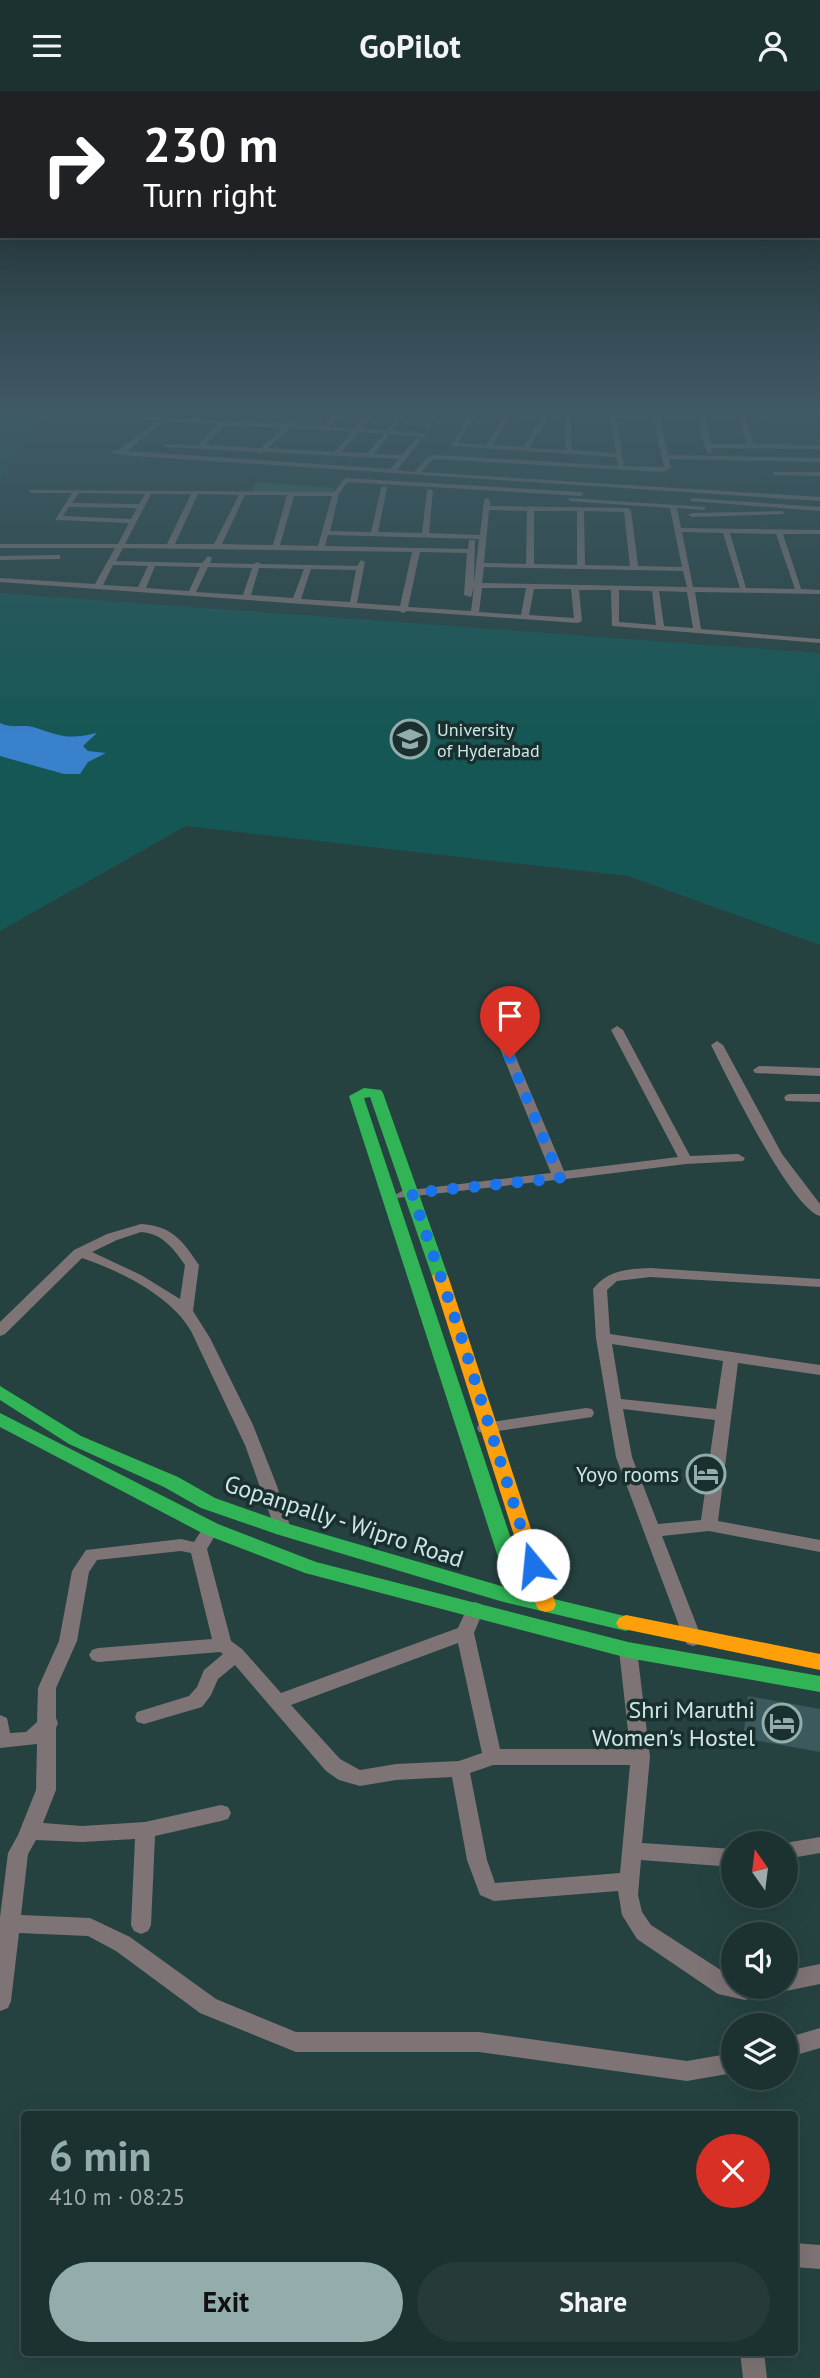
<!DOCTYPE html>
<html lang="en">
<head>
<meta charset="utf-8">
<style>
	body { margin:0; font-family:"PT Sans",sans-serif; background:#253a39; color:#f1f3f6; height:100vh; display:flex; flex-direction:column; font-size:26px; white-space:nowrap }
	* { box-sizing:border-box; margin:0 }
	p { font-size:23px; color:#a0aaab }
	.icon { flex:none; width:38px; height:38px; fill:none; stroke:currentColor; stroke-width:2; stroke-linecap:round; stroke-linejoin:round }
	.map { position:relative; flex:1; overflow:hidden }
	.details { position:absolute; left:21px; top:2020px; width:777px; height:245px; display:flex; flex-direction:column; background:#1c3231; border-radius:7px; box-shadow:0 7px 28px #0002,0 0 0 2px #3a4d4d }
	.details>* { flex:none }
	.top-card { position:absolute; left:0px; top:0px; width:821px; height:147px; box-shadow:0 7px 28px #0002,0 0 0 2px #3a4d4d; background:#202124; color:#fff; overflow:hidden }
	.needle { width:46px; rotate:346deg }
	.controls { position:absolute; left:721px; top:1740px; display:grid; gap:14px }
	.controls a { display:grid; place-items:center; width:77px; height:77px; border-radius:50%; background:#1c3231; box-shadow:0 7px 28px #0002,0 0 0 2px #3a4d4d; font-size:35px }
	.pin { position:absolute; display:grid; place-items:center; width:60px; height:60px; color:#fff; margin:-72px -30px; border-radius:50% 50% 50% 0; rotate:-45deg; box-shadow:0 0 7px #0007 }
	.pin .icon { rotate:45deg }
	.me { position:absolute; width:77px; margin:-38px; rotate:343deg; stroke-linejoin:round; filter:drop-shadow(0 0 5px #0008) }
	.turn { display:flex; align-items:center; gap:24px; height:147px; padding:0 28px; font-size:32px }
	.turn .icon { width:91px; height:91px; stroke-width:2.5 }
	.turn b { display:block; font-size:49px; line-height:60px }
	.round { display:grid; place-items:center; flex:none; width:74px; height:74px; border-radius:37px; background:#253a39 }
	.head { display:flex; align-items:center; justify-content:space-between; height:119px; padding:0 28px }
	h1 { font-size:42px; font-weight:700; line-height:52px; color:#92adac }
	.action { display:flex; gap:14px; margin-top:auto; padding:14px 28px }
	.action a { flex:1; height:80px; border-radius:42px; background:#92adac; color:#111; font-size:28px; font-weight:700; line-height:80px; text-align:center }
	.action a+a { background:#253a39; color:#f1f3f6 }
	header { display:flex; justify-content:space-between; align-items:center; height:91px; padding:0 28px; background:#1c3231; font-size:32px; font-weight:700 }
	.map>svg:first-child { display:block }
	.built { fill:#155755 }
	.green { fill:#316462 }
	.water { fill:#3981cb }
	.building { fill:#3c5a5d }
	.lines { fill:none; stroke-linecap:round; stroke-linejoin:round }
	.street { fill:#7e7475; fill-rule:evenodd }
	.fast { fill:#30b455; fill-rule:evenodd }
	.slow { fill:#ff9f0a; fill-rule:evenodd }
	.route { stroke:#1a73e8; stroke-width:12; stroke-dasharray:0 21.6 }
	.labels { text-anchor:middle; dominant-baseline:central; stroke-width:7; stroke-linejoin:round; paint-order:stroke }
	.far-poi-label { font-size:18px; fill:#cce7e6; stroke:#1a302f; text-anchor:start }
	.poi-label { font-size:21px; fill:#cce7e6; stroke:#1a302f; text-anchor:end }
	.near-street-label { font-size:24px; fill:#cce7e6; stroke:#1a302f }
	.near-poi-label { font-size:24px; fill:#cce7e6; stroke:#1a302f; text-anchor:end }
</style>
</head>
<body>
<header><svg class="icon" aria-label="menu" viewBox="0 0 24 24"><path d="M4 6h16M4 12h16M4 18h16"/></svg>GoPilot<svg class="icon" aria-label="person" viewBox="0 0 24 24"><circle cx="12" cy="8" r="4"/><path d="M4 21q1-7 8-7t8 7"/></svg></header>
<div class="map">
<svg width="820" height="2287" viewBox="0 0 820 2287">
	<rect width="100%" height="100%" fill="#254241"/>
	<g class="built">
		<polygon points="0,322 45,322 0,388"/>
		<polygon points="0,502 820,562 820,854 628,785 186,735 0,840"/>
	</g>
	<polygon class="green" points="256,391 334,397 332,402 252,401"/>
	<path class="water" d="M0,632C11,638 22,633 33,636C61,645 67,649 97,642L83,655L88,660L106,662L88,671L80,683H64L0,665Z"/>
	<polygon class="building" points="748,1605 820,1618 820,1661 743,1647"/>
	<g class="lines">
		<g class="street">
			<path d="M299,322H306L294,334L323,335L334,322H341L329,336L355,337L369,322H376L362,338L387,339L401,322H408L393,339L426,343L397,379L414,381L428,366L436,364L619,375L616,366L451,355L470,322H571L572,359L616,362L609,322L737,323L745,326L754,353L820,354V358L711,357L712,361L709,363L704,355L699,327H660L668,364L820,367V371L669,368L671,377L662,381L436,368L432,369L421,381L820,406V410L120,364L110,361L119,359L157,330L140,328L142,325L161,326L165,324L168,327L287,333ZM475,325H505L486,354L457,352ZM511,325L542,326L523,356L492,354ZM548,326H565L566,359L529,357ZM616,327H653L664,376L622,375L624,373ZM706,327H739L747,353H711ZM164,330L218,333L198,354L164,353L166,356L257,361L260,363L264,361L399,368L390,378L127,360ZM225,334L283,337L261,357L205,354ZM290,337L352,341L334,361L268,357ZM359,341L384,343L367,362L341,361ZM390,343L418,345L402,364L374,363Z"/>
			<polygon points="432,322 438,322 429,335 407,333 425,332"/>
			<polygon points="774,381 820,381 820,385 772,384"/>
			<path d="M345,387L581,401L584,403L581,405L347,391L339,403L330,440L371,441L381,397L384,395L387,397L378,441L422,442L427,400L430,398L433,400L429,442L480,444L484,409L487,407L490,409V415L627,417L631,419L638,475L682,476L670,417L570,410L568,407L706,416L704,419L677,417L681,437L820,439V443H783L801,498L820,499V503L695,501L701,538L820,548V552L612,535L611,499H579L582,530L578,532L407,520L403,522L399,520L0,491V487L95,493L115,457H0V453H118L129,432L55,429L72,402H31L29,399L334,401ZM79,402L145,403L139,413L72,412ZM151,403H191L167,453H125ZM198,403L239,404L214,453H175ZM245,404H287L273,454L222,453ZM294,405H332L318,455L280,454ZM69,416L137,417L131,428L63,425ZM489,419L527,420L526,473L484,472ZM534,420H577V474L534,473ZM584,420L624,421L630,475L585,474ZM682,441L723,442L740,497L693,496ZM730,442L776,443L795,498L746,497ZM328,444L479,448L474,492L475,449H469L468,458L325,455ZM123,457L412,461L400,515L357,512L365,471L361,469L357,475L261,473L257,471L253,473L210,472L212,467L208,465L202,472L116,470ZM420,461L467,462L464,504L471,506L474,496L471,520L408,516ZM113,474L148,475L138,496L103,494ZM155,475L200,476L189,500L146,497ZM208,476L252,477L243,504L196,501ZM484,476L683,480L687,496L482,492ZM259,477L304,478L293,507L251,504ZM311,478L356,479L350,511L301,508ZM482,497H526L521,524L479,521ZM534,498H571L574,527L529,524ZM619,499L652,500L656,534L619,531ZM659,500L687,501L693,537L664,535Z"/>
			<polygon points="692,407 820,416 820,420 690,410"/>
			<polygon points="782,420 784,423 692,426 688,424 692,422"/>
			<polygon points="57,464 60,464 60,468 0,469 0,465"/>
			<polygon points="617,935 623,939 690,1065 738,1063 745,1067 743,1070 686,1073 566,1088 560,1091 555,1089 397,1107 395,1104 402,1100 551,1082 494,943 500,939 506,943 564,1080 678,1066 611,939"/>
			<path d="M717,950L723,954L782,1063L820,1113V1125C790,1116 727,986 711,954Z"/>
			<polygon points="759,975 820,977 820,985 755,982 753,979"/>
			<polygon points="790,1003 820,1003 820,1011 786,1010 784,1007 786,1004"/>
			<path d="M141,1133C172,1135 182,1149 199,1174L193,1220L210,1247L253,1334L277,1395L291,1438L289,1442L283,1444L277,1442L275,1438L245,1354L191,1240C170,1204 120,1180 82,1167L5,1243L0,1245V1231L74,1159L107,1143ZM141,1141C163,1143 173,1157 185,1174L180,1208L141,1184L92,1161L117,1149Z"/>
			<path d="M650,1177L820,1188V1196L650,1186L617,1190L607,1199L610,1243L820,1274V1284L738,1272L718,1430L820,1449V1461L709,1440L662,1445L702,1548L699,1553L693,1555L687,1553L684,1548L616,1366L596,1247L593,1198C608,1179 627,1178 650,1177ZM612,1253L723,1270L716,1318L621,1308ZM623,1318L715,1329L701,1429L658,1433L632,1366Z"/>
			<polygon points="586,1317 592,1318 594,1322 592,1326 485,1342 479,1341 477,1337 479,1333 485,1332"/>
			<path d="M211,1432L217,1434L219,1438L207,1458L231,1550L242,1558L281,1602L458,1537L469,1513L475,1511L481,1513L484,1518L474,1542L500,1658H630L619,1559L622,1554L628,1552L634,1554L637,1559L650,1666L642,1752L733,1758V1776L641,1769L638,1804L642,1821L651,1834L733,1887V1895H772L770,1902L745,1909L718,1903L637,1848L622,1824L618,1800L494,1810L480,1804L467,1769L452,1686L396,1689L360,1695L339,1689L326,1680L235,1574L218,1588L211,1604L202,1616L144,1633L137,1631L135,1626L137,1621L189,1605L197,1596L204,1579L223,1563L220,1561L98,1571L92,1569L89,1564L92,1559L98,1557L212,1548L191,1462L181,1460L97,1469L89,1481L77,1550L56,1597V1627L58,1632L56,1637V1699L43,1732L82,1735L145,1731L221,1714L228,1716L231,1722L228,1728L221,1730L155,1745L151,1834L148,1840L141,1843L134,1840L131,1834L135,1748L82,1751L36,1749L28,1763L21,1824L90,1827L130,1846L216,1908L296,1941H479L687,1970L733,1962V1982L687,1990L479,1961H296L200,1922L116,1860L88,1845L19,1842L11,1910L8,1917L0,1920V1826L8,1762L18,1744L36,1699L37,1653L0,1657V1624L7,1627L10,1642L26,1641L37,1631L38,1597L59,1550L72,1480L86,1459L181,1448L194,1451L205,1434ZM458,1552L482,1662L459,1670L396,1673L360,1679L340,1668L291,1614ZM493,1674H630L620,1782L495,1792L487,1769L470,1682Z"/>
			<polygon points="820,1746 820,1762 786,1768 785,1752"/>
			<polygon points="820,1873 820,1893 786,1900 779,1897 786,1895 786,1880"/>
			<polygon points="820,1937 820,1957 786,1967 786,1947"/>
			<polygon points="794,2152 820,2154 820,2178 794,2176"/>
			<polygon points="740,2261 764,2261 767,2287 743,2287"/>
		</g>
		<g class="fast">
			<polygon points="364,997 381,999 383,1002 448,1185 440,1190 432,1185 370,1006 364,1007 529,1502 633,1527 636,1532 633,1537 626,1540 500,1510 276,1443 201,1417 164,1396 69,1353 0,1309 0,1295 81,1345 178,1386 215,1407 289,1433 508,1497 349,1005"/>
			<polygon points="0,1322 218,1433 316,1471 628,1551 820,1585 820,1601 628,1567 305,1482 204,1443 0,1336"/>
		</g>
		<g class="slow">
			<polygon points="440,1180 448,1185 556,1514 553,1519 546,1521 539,1519 536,1514 432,1185"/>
			<polygon points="626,1524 820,1563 820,1579 619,1537 616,1532 619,1527"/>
		</g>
	</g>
	<linearGradient id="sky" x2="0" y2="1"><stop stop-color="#142424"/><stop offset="0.5" stop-color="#405a65"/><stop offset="1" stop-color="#405a65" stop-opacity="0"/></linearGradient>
	<rect width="820" height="643" fill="url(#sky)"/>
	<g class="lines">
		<polyline class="route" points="510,967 560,1087 412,1102 459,1239 533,1474"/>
	</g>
	<defs>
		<symbol id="university-ring" viewBox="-11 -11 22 22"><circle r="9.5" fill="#1a302f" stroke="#92adac" stroke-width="1.5"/><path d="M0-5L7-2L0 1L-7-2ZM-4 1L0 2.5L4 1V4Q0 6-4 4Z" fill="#92adac"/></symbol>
		<symbol id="hotel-ring" viewBox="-11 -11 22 22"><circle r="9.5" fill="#1a302f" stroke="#92adac" stroke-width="1.5"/><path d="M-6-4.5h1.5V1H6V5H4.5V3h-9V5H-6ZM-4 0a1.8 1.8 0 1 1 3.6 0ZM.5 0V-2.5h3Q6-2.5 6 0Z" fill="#92adac"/></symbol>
	</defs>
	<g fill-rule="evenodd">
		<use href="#university-ring" x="388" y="626" width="44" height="44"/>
		<use href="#hotel-ring" x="684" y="1361" width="44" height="44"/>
		<use href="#hotel-ring" x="760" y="1610" width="44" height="44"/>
	</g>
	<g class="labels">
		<g class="far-poi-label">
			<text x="437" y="638">University<tspan x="437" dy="21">of Hyderabad</tspan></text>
		</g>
		<g class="poi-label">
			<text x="679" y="1383">Yoyo rooms</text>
		</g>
		<g class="near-street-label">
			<text transform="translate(344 1430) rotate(18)">Gopanpally - Wipro Road</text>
		</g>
		<g class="near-poi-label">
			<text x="755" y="1618">Shri Maruthi<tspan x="755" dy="28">Women's Hostel</tspan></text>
		</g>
	</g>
</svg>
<div class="controls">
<a><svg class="needle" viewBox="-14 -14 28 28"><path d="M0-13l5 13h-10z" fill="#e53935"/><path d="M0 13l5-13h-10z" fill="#a0aaab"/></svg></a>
<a><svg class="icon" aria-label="sound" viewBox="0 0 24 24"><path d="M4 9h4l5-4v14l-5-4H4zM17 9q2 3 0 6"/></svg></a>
<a><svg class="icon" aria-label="layers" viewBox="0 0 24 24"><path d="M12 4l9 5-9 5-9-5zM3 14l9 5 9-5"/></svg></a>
</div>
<div class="pin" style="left:510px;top:967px;background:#d93025"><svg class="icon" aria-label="arrive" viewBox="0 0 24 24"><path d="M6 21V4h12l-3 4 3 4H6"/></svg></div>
<svg class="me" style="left:533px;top:1474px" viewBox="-20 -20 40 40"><circle r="19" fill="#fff"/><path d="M0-13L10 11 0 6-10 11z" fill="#1a73e8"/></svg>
<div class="top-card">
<div class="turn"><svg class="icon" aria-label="right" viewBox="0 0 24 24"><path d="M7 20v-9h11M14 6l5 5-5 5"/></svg><div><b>230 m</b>Turn right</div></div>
</div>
<section class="details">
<div class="head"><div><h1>6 min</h1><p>410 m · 08:25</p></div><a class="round" style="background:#d93025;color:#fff"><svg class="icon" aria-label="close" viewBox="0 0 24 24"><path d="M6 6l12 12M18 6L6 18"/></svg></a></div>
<div class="action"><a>Exit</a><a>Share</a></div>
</section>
</div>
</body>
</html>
